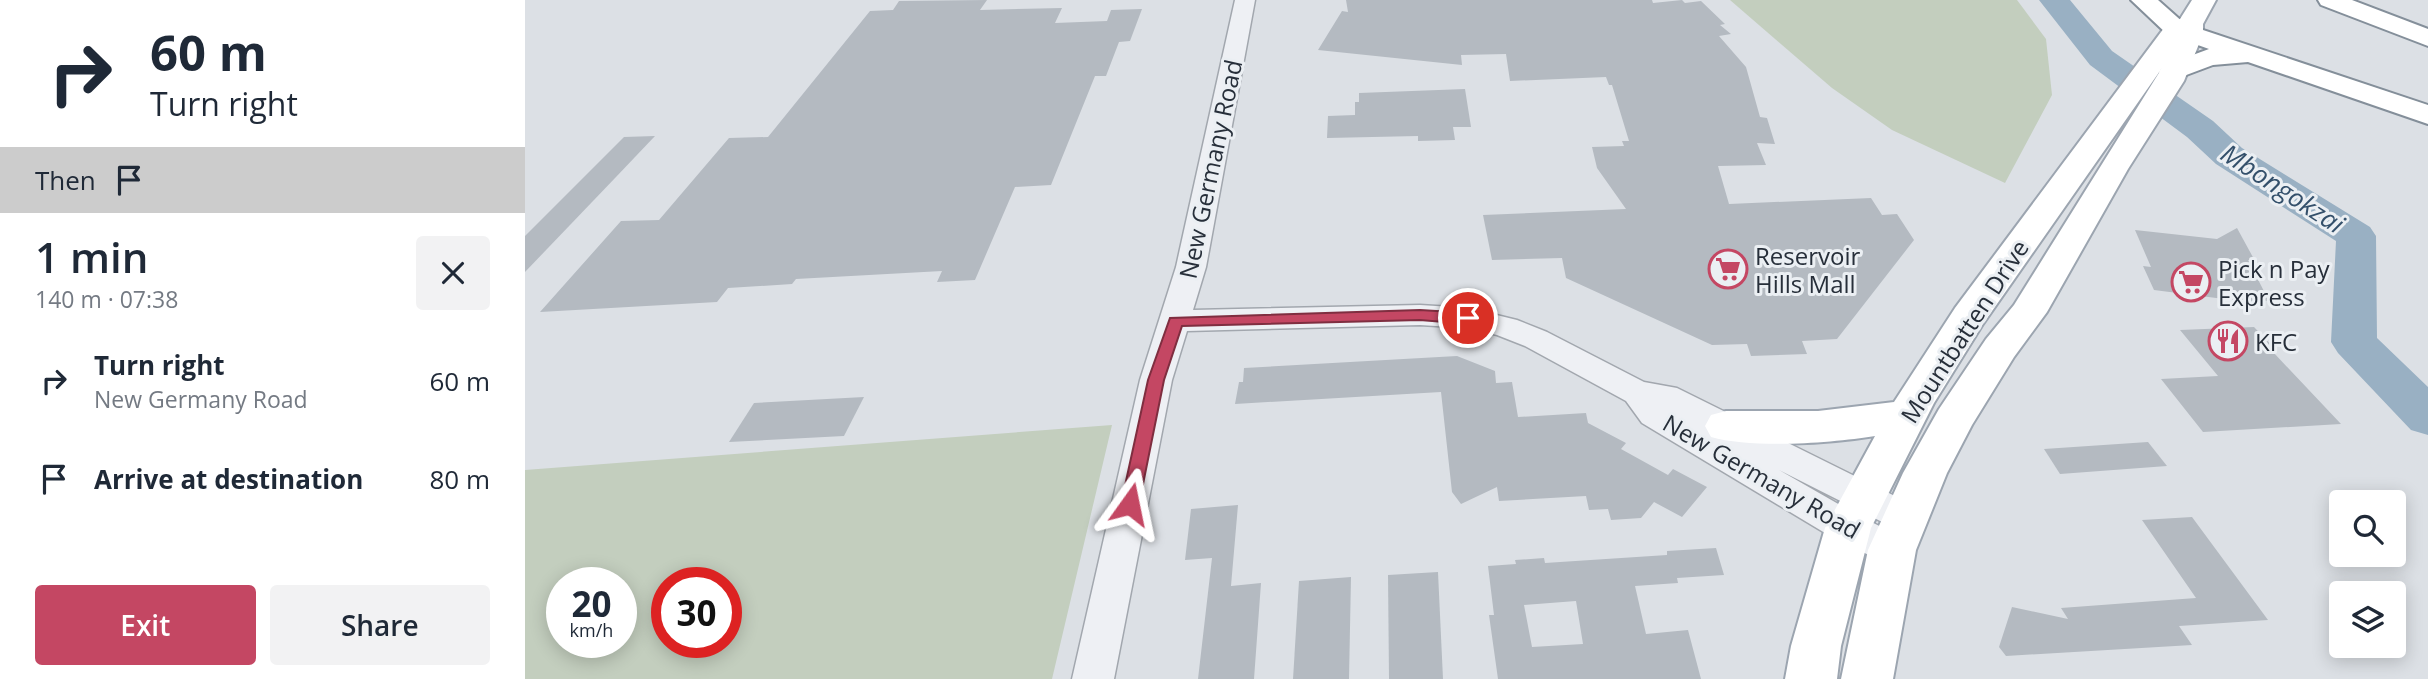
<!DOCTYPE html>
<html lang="en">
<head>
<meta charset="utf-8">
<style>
	body { margin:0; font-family:"Open Sans",sans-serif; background:#f2f2f3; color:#1f2937; height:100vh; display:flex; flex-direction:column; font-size:26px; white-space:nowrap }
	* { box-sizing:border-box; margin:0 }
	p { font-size:23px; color:#747a83 }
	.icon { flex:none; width:38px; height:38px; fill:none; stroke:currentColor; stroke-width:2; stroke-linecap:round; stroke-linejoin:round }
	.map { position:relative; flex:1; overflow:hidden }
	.drawer { display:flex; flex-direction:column; background:#fff; width:525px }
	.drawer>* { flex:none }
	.top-card { background:#fff; color:#1f2937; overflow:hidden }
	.tools { position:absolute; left:1804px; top:490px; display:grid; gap:14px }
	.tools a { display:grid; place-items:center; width:77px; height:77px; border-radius:7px; background:#fff; box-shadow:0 4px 18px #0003; font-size:35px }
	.speed { position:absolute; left:21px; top:567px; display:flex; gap:14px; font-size:35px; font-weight:700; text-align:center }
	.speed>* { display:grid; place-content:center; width:91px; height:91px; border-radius:50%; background:#fff; box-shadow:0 4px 18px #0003; line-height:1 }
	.speed small { font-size:18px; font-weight:400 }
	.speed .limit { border:10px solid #d22; background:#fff; color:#111 }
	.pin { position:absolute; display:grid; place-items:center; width:60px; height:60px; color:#fff; margin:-30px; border:4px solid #fff; border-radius:50%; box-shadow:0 2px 7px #0007 }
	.me { position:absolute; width:77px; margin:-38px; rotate:12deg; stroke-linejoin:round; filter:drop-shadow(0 0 5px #0008) }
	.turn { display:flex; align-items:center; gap:24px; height:147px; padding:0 35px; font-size:32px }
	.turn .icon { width:91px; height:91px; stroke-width:2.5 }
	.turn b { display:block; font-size:49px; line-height:60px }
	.then { display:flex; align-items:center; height:66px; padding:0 35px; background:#0003; gap:14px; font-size:26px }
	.round { display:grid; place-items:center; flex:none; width:74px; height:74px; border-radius:7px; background:#f2f2f3 }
	.summary { display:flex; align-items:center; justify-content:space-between; height:119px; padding:0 35px }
	h1 { font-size:42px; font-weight:600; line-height:52px }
	.action { display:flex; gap:14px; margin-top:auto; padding:14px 35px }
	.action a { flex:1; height:80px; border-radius:7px; background:#c44763; color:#fff; font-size:28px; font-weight:600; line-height:80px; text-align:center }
	.action a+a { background:#f2f2f3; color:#1f2937 }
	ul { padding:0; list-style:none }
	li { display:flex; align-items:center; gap:21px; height:98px; padding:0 35px }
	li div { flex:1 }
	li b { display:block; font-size:26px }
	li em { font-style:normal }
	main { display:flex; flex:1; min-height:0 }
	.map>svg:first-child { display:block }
	.green { fill:#c3cebe; fill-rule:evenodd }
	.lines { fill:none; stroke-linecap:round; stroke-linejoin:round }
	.river { fill:#99b0c3; fill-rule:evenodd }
	.building { fill:#b4bac1; fill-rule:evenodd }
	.minor-casing { stroke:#a2a7ae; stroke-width:3 }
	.major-casing { stroke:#9ca5b0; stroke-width:4 }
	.highway-casing { stroke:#848f9a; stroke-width:4 }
	.minor { fill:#eef0f4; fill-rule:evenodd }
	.major { fill:#fff; fill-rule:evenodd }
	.highway { fill:#fff; fill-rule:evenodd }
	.route { fill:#c44763; stroke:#7f2e40; stroke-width:2 }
	.labels { text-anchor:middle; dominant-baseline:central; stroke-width:6; stroke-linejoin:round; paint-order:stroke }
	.street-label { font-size:24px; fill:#272f3a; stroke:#ebeff3 }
	.poi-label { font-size:24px; fill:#272f3a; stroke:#ebeff3; text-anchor:start }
	.water-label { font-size:26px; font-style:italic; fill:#34506b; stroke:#ebeff3 }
</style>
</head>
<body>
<main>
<section class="drawer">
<div class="top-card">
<div class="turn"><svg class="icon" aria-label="right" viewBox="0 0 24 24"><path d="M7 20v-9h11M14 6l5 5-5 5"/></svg><div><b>60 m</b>Turn right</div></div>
<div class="then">Then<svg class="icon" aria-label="arrive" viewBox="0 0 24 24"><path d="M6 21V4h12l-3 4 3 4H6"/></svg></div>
</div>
<div class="summary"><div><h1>1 min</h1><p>140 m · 07:38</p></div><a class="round"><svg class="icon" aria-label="close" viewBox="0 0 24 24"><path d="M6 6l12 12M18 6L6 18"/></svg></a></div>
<ul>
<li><svg class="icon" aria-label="right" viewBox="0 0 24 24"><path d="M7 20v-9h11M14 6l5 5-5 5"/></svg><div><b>Turn right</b><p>New Germany Road</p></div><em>60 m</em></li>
<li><svg class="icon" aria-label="arrive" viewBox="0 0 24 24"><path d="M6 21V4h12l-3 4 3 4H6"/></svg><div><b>Arrive at destination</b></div><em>80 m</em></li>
</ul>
<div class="action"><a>Exit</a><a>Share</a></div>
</section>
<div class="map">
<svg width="1903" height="679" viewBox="0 0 1903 679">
	<rect width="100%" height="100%" fill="#dce0e5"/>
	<g class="green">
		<polygon points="1205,0 1492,0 1521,39 1527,95 1480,183 1367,130 1307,88"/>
		<path d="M587,425L527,679H0V470ZM37,583H96V642H37ZM142,583H201V642H142Z"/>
	</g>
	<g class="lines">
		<polygon class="river" points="1514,0 1545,0 1587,51 1688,121 1717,148 1845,227 1851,236 1852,338 1903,387 1903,435 1886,430 1813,353 1806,342 1811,241 1691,164 1662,137 1565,65"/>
	</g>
	<g class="building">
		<polygon points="462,0 455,10 537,8 530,23 582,21 586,10 617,9 605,41 594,42 581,76 570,76 526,185 490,187 450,280 412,282 417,271 271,279 267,284 203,288 192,302 15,312 96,221 134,220 204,138 243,137 345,11 368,10 374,1"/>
		<polygon points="821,0 1127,0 1128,3 1157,0 1160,3 1176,1 1200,24 1195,25 1206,34 1194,36 1221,67 1235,117 1242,118 1250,144 1232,143 1241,165 1193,166 1204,204 1346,198 1357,215 1372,214 1389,240 1312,339 1277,341 1282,354 1226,356 1222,344 1187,345 1041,278 1037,258 967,260 958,215 1101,209 1072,168 1067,147 1099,146 1097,141 1104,141 1087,85 1084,85 1081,77 985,81 981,54 936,55 937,65 793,50 817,11 823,12"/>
		<polygon points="940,89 946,127 928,127 930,140 893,141 893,136 802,138 803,116 830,115 830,102 834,102 834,93"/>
		<polygon points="130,136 91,177 0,272 0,236 99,137"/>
		<polygon points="1712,228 1730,261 1723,260 1744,301 1735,300 1738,304 1629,290 1618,266 1626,267 1610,230 1692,239"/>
		<polygon points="1729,327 1752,351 1748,352 1816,424 1678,432 1636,379 1693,376 1655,330"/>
		<polygon points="932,356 970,371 971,383 987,382 993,417 1061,413 1063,423 1101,443 1096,449 1143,475 1148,469 1182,487 1157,517 1129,502 1116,518 1086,520 1083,509 1064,510 1061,496 974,501 972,487 936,504 927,492 916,392 710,404 714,382 718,382 719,368"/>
		<polygon points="339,397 319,436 204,442 229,403"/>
		<polygon points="1623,442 1642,466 1535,474 1519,449"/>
		<polygon points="713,505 706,586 736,583 729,679 673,679 687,558 660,560 666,509"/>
		<polygon points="1667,517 1743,620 1654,626 1667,645 1481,656 1474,647 1487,607 1543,619 1536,608 1671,598 1617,520"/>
		<path d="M1191,548L1199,575L1152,578L1153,583L1110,586L1121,634L1163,630L1176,679H973L964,615H969L963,566L991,564L990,560L1019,558L1020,563L1142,555V551ZM1051,601L1058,644L1007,647L999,605Z"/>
		<polygon points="913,572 918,679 864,679 863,575"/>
		<polygon points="826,577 824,679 768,679 774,581"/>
	</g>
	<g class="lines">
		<defs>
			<polygon id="minor" points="710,0 730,0 681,267 668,310 895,305 943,308 992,320 1022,332 1119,382 1152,388 1392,507 1398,518 1392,529 1379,533 1254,470 1336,517 1381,539 1386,550 1381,561 1367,566 1310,539 1117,423 1101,401 1000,346 972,335 943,328 895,325 662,331 647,380 589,679 547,679 615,380 651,267"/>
			<path id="major" d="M1667,0H1691L1678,24V34L1659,81L1603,169L1522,312L1489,357L1447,425L1422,473L1391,550L1368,679H1316L1343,550L1378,473L1414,409L1461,339L1489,305L1637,68L1458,324L1409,403L1346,528L1316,646L1312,679H1260L1266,646L1300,528L1350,436C1307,443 1228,449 1186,437L1180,426L1186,415L1201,411H1293L1369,402L1430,308L1642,24L1655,19Z"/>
			<g id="highway">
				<polygon points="1606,0 1633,0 1660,24 1903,105 1903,124 1723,62 1688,65 1648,80 1638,78 1634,72 1638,66 1684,49 1642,34"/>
				<polygon points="1793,0 1827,0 1903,29 1903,46 1796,5"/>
			</g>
		</defs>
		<use href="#minor" class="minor-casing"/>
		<use href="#major" class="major-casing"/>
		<use href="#highway" class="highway-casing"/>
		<use href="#minor" class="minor"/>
		<use href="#major" class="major"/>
		<use href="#highway" class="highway"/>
	</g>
	<polygon class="route" points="895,310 943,313 951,318 943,324 895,320 657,326 639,380 614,504 612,509 605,512 598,509 596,504 623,380 645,318"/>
	<defs>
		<symbol id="supermarket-ring" viewBox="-11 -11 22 22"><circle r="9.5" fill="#ebeff3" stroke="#c44763" stroke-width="1.5"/><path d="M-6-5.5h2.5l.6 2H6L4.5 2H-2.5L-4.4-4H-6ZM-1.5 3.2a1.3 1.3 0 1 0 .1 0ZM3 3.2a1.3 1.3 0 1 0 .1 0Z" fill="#c44763"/></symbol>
		<symbol id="restaurant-ring" viewBox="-11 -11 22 22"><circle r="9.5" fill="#ebeff3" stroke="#c44763" stroke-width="1.5"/><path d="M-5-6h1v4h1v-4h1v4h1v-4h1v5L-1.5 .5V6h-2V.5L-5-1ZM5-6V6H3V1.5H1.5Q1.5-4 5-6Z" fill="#c44763"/></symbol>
	</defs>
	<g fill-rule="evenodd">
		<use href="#supermarket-ring" x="1181" y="247" width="44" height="44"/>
		<use href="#supermarket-ring" x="1644" y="260" width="44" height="44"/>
		<use href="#restaurant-ring" x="1681" y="319" width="44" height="44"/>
	</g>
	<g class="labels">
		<g class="street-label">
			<text transform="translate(685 169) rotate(-78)">New Germany Road</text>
			<text transform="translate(1439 331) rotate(-57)">Mountbatten Drive</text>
			<text transform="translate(1237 476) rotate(30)">New Germany Road</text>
		</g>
		<g class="poi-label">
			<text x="1230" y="255">Reservoir<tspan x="1230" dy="28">Hills Mall</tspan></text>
			<text x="1693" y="268">Pick n Pay<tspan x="1693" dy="28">Express</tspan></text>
			<text x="1730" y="341">KFC</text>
		</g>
		<g class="water-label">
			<text transform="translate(1758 188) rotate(33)">Mbongokzai</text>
		</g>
	</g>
</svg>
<div class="tools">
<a><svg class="icon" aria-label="search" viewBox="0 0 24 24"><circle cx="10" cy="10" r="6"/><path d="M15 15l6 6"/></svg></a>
<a><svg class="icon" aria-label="layers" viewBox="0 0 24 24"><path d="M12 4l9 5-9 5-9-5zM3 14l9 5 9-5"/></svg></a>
</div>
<div class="speed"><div>20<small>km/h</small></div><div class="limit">30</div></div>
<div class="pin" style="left:943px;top:318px;background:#d93025"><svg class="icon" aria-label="arrive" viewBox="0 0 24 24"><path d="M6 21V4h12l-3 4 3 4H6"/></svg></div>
<svg class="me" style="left:605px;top:504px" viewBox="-20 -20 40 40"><path d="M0-17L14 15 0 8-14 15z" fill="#c44763" stroke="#fff" stroke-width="4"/></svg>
</div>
</main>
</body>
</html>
